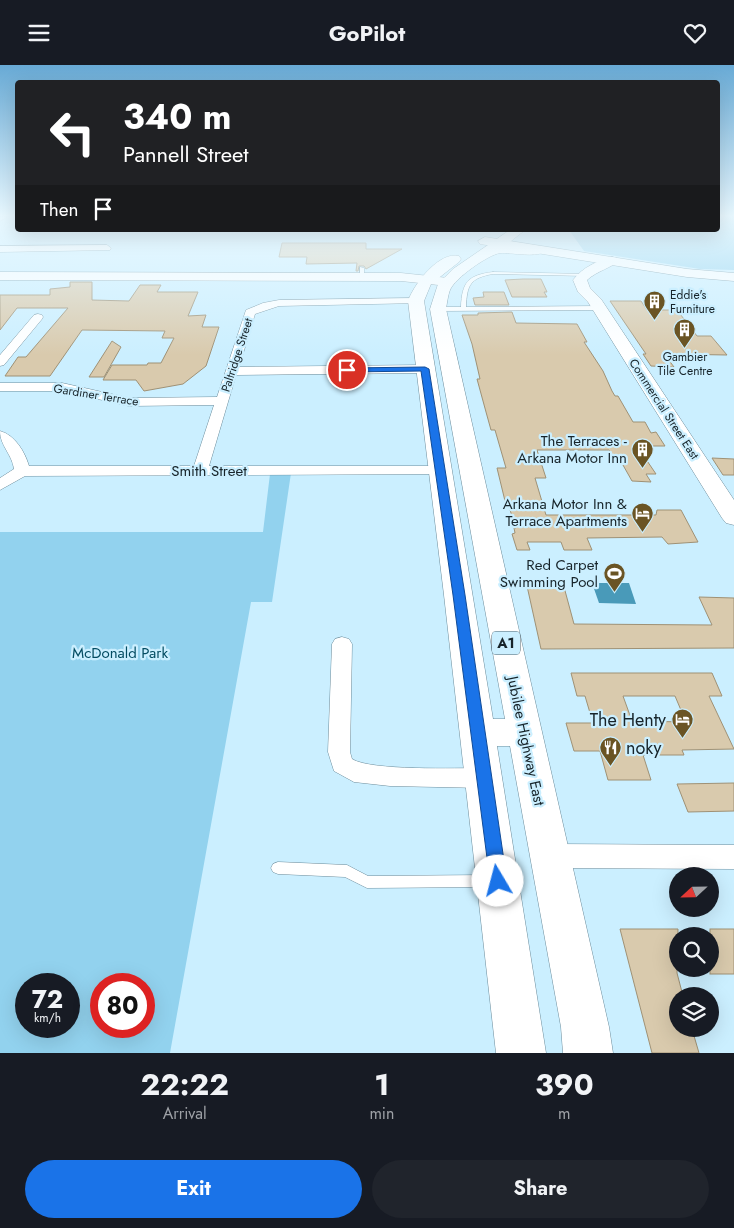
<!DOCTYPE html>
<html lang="en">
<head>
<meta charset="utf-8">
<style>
	body { margin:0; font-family:Jost,sans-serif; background:#20242c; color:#f1f3f6; height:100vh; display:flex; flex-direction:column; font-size:19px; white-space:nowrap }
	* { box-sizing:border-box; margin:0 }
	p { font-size:16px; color:#9ea1a6 }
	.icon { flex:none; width:28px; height:28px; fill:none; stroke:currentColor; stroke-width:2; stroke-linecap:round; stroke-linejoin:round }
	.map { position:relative; height:988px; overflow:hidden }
	.drawer { display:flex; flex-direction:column; background:#171b24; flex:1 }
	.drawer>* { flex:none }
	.banner { position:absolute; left:15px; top:15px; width:705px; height:152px; border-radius:5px; box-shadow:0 5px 20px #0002; background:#202124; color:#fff; overflow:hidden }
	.needle { width:32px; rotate:248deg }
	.fabs { position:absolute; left:669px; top:802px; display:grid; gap:10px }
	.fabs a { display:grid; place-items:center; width:50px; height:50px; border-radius:50%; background:#171b24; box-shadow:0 5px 20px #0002; font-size:25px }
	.speed { position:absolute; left:15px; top:908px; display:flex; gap:10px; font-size:25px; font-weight:700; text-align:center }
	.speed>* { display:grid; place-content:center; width:65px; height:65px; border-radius:50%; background:#171b24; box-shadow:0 5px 20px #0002; line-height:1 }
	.speed small { font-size:12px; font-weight:400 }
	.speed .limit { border:8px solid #d22; background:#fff; color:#111 }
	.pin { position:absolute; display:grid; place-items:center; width:42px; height:42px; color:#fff; margin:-21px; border:2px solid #fff; border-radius:50%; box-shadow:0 1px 5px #0007 }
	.me { position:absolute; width:55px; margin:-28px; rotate:352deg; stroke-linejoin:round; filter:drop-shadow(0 0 4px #0008) }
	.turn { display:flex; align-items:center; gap:18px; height:105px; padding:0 25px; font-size:22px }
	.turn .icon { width:65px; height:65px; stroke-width:2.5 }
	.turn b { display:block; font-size:35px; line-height:42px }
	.then { display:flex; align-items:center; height:48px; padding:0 25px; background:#0003; gap:10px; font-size:19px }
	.eta { display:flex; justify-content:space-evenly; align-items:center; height:85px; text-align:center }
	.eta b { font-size:30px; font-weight:700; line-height:35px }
	.cta { display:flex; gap:10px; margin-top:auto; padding:10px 25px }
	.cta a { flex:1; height:58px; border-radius:30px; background:#1a73e8; color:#fff; font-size:20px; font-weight:700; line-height:58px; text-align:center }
	.cta a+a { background:#20242c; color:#f1f3f6 }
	header { display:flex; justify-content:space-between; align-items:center; height:65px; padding:0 25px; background:#171b24; font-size:22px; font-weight:700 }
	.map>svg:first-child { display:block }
	.green { fill:#92d2ee; fill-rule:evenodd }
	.water { fill:#499ab9 }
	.building { fill:#d9caad; stroke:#9f9175; fill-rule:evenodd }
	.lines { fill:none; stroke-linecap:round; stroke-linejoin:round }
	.lane-casing { stroke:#6d8d9c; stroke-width:1 }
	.street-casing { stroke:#6d8d9c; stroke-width:1 }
	.secondary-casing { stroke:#6d8d9c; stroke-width:1 }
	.primary-casing { stroke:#6d8d9c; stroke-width:1 }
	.highway-casing { stroke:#6d8d9c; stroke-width:1 }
	.lane { fill:#fff; fill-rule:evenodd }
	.street { fill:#fff; fill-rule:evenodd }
	.secondary { fill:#fff; fill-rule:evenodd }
	.primary { fill:#fff; fill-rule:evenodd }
	.highway { fill:#fff; fill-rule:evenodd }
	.route { fill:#1a73e8; stroke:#114b97 }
	.labels { text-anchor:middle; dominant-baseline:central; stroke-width:4.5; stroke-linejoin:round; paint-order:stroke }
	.far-poi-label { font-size:12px; fill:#17242a; stroke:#cbefff; text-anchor:start }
	.far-street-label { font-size:12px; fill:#17242a; stroke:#cbefff }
	.shield { fill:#cbefff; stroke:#4d616a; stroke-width:1 }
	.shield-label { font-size:14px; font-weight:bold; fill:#17242a }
	.poi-label { font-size:15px; fill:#17242a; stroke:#cbefff; text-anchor:end }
	.street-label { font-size:15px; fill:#17242a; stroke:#cbefff }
	.park-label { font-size:15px; fill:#044c62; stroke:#cbefff }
	.near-poi-label { font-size:18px; fill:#17242a; stroke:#cbefff; text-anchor:end }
</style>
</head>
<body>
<header><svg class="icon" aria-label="menu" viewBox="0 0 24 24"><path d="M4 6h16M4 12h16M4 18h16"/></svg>GoPilot<svg class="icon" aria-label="heart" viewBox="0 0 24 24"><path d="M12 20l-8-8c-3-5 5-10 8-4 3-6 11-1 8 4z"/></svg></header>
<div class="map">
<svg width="734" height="988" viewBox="0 0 734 988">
	<rect width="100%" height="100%" fill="#cbefff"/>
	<g class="green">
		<polygon points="718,152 734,152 734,205 700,204 584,186 569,165 718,165"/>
		<path d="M291,408L272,537H251L170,988H0V467H263L270,409ZM26,919H69V961H26ZM101,919H144V961H101Z"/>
	</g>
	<polygon class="water" points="592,518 629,518 636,539 599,538"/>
	<g class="building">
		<polygon points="282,178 366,178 366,184 402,184 366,204 364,201 359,201 358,206 356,206 357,198 306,199 307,192 279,192"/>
		<polygon points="523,214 541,214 547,227 544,227 547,232 512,232 505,215"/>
		<polygon points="70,217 92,217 92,235 129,236 140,220 161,220 157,227 198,227 188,251 206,250 202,262 219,262 206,301 183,319 144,326 136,315 103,315 112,300 147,300 148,298 161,298 174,273 162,273 165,266 82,265 50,311 5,311 18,292 26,292 68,243 17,243 0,265 0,230 50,230 50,224 70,222"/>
		<polygon points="483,227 504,227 509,240 475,240 473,233 484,232"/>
		<polygon points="610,236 641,236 647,245 677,245 697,271 711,271 727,290 670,289 673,294 668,294 674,302 651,301 643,289 646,289"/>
		<polygon points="512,247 516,258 577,259 587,277 584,277 603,306 612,326 615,331 618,331 633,357 645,357 651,368 656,367 665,381 637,381 656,409 646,409 651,417 632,416 619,393 614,392 609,385 537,385 546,413 535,413 546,450 656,450 657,445 681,445 698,477 668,479 662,472 587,473 592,485 564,485 561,477 527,477 530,485 517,485 512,469 515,468 514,463 516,463 507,436 505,436 497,403 506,403 495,365 491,365 486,347 477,314 480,314 472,279 462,250 478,250 478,248"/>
		<polygon points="112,276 121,282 104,312 89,312"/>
		<polygon points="712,393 734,394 734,410 723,410"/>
		<polygon points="527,521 564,522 574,559 712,560 699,532 734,533 734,583 541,584"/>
		<path d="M571,608H712L722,631H709L734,684L682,685L684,690H643L651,715H608L600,686H574L566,658H593L585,631H577ZM623,631H675L686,657L632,656Z"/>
		<polygon points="734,718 734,746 688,747 677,719"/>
		<polygon points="620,864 678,864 677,908 683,931 678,931 678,964 692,964 699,988 652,988"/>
		<rect x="710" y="864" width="24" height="45"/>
	</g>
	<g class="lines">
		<defs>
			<g id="lane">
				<polygon points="360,202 364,203 364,211 362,212 360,211"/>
				<path d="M493,207L586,209L588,210L586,211L493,209C470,213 467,220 466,242L600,241L603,243L600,245L438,246L435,244L438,242H461C462,217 468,210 493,207Z"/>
				<polygon points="278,797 347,800 368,811 488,810 493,812 495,816 493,820 488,822 367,823 345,812 278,809 273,807 271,803 273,799"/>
			</g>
			<g id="street">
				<polygon points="0,152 7,152 0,156"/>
				<polygon points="107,180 111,183 110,185 0,187 0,181"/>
				<path d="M416,233L421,236L420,238L279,241L255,249L239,302L425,300L431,304L425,308L236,310L209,401H441L446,403L449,406L446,409L25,411L0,425V413L14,404C12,389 0,381 0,366C15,370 25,387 29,401H194L214,340L129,341L62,326H0V318H62L129,333L217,332L246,245L263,238L279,235Z"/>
				<polygon points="38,249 42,250 43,252 42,254 4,300 0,301 0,290 34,250"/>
				<path d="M342,572L349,574L352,579L350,687L352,694C371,706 457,703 484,703L492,706L496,713L492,720L484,723L390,721L354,717L334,706L328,687L332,579L335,574Z"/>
				<polygon points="550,779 734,780 734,804 550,803 541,799 537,791 541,783"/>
			</g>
			<g id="secondary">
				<path d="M612,192L617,193L618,196C613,202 597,206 587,215L590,223L601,234L734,435V460L726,458L722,453L588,237L578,227L573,215C583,202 597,196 612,192Z"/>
				<polygon points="0,207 401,208 448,213 455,217 448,221 401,216 0,215"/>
			</g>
			<polygon id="primary" points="485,172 687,204 734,208 734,216 687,212 480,179 478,176"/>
			<path id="highway" d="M510,165H525L506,180L539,181L546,185C539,194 511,187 500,188C488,190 455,213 450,225C448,230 447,238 446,244L609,962L613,988H563L561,962L510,681H497L546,988H496L444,530L408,236C414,219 439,186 459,191L461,194L459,197L431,219L424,236L493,654H505L430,244L438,219L453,204Z"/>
		</defs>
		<use href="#lane" class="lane-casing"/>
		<use href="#street" class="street-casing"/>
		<use href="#secondary" class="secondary-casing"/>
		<use href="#primary" class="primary-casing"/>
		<use href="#highway" class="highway-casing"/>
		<use href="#lane" class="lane"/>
		<use href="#street" class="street"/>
		<use href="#secondary" class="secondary"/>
		<use href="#primary" class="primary"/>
		<use href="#highway" class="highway"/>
	</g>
	<linearGradient id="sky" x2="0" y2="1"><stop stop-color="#68aad5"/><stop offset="0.52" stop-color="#e8f8ff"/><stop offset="1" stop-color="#e8f8ff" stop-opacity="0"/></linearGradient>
	<rect width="734" height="290" fill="url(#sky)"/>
	<polygon class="route" points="425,302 429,304 465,530 507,816 504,822 498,824 492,822 490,816 453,530 421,306 347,307 343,305 347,303"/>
	<defs>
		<symbol id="building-pin" viewBox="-11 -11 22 30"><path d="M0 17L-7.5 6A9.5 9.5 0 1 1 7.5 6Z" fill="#6a5424" stroke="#cbefff"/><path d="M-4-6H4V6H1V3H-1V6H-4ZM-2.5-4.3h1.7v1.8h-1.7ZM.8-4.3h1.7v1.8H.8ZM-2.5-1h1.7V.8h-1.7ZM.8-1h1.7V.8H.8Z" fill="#fff"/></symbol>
		<symbol id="hotel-pin" viewBox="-11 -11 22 30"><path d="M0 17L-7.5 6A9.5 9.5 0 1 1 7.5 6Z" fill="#6a5424" stroke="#cbefff"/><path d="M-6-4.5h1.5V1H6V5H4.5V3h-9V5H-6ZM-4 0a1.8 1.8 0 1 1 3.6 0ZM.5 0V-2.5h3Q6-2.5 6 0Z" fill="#fff"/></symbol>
		<symbol id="stadium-pin" viewBox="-11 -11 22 30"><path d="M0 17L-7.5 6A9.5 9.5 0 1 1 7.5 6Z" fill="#6a5424" stroke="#cbefff"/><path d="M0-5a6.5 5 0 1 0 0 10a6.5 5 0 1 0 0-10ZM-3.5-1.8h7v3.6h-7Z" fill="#fff"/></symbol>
		<symbol id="restaurant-pin" viewBox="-11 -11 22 30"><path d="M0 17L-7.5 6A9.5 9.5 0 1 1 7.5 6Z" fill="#6a5424" stroke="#cbefff"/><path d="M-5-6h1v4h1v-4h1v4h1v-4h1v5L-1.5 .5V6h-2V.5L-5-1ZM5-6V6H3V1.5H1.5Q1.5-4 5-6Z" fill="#fff"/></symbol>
	</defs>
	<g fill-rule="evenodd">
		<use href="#building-pin" x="642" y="224" width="25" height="34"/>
		<use href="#building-pin" x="672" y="252" width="25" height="34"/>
		<use href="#building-pin" x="630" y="372" width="25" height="34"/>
		<use href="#hotel-pin" x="630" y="436" width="25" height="34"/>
		<use href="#stadium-pin" x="602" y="496" width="25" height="34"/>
		<use href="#hotel-pin" x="670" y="642" width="25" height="34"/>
		<use href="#restaurant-pin" x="598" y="670" width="25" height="34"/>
	</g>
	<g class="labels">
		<g class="far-poi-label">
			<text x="670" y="230">Eddie's<tspan x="670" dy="14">Furniture</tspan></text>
			<text x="685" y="292" text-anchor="middle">Gambier<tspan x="685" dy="14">Tile Centre</tspan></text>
		</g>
		<g class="far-street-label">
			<text transform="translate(237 290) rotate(-72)">Paltridge Street</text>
			<text transform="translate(96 330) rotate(9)">Gardiner Terrace</text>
			<text transform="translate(664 344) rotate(57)">Commercial Street East</text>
		</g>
		<rect class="shield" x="492" y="566.5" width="28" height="23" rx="4"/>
		<g class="shield-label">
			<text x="506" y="578">A1</text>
		</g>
		<g class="poi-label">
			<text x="627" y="376">The Terraces -<tspan x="627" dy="17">Arkana Motor Inn</tspan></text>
			<text x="627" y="439">Arkana Motor Inn &amp;<tspan x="627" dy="17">Terrace Apartments</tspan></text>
			<text x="598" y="500">Red Carpet<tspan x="598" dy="17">Swimming Pool</tspan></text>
		</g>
		<g class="street-label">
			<text x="209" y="406">Smith Street</text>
			<text transform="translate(526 676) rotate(78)">Jubilee Highway East</text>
		</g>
		<g class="park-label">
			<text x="120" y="588">McDonald Park</text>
		</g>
		<g class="near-poi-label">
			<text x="666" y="655">The Henty</text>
			<text x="626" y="683" text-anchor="start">noky</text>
		</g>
	</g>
</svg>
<div class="fabs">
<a><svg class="needle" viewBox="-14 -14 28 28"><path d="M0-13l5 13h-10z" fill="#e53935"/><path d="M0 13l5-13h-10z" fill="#9ea1a6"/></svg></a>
<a><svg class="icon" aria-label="search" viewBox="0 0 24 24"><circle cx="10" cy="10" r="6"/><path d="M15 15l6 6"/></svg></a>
<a><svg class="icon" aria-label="layers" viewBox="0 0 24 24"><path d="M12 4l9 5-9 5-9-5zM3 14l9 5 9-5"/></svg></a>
</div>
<div class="speed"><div>72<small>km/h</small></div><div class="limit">80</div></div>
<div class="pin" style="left:347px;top:305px;background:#d93025"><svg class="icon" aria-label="arrive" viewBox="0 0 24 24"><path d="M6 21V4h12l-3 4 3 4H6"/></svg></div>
<svg class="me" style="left:498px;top:816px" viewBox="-20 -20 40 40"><circle r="19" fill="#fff"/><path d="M0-13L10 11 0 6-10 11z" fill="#1a73e8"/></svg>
<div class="banner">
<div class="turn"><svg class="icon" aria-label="left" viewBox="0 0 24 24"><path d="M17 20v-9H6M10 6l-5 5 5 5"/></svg><div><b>340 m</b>Pannell Street</div></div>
<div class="then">Then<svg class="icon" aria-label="arrive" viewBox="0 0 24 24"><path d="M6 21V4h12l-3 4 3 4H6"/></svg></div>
</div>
</div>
<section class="drawer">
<div class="eta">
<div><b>22:22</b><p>Arrival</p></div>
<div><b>1</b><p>min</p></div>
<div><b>390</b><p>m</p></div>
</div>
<div class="cta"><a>Exit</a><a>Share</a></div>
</section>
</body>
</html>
